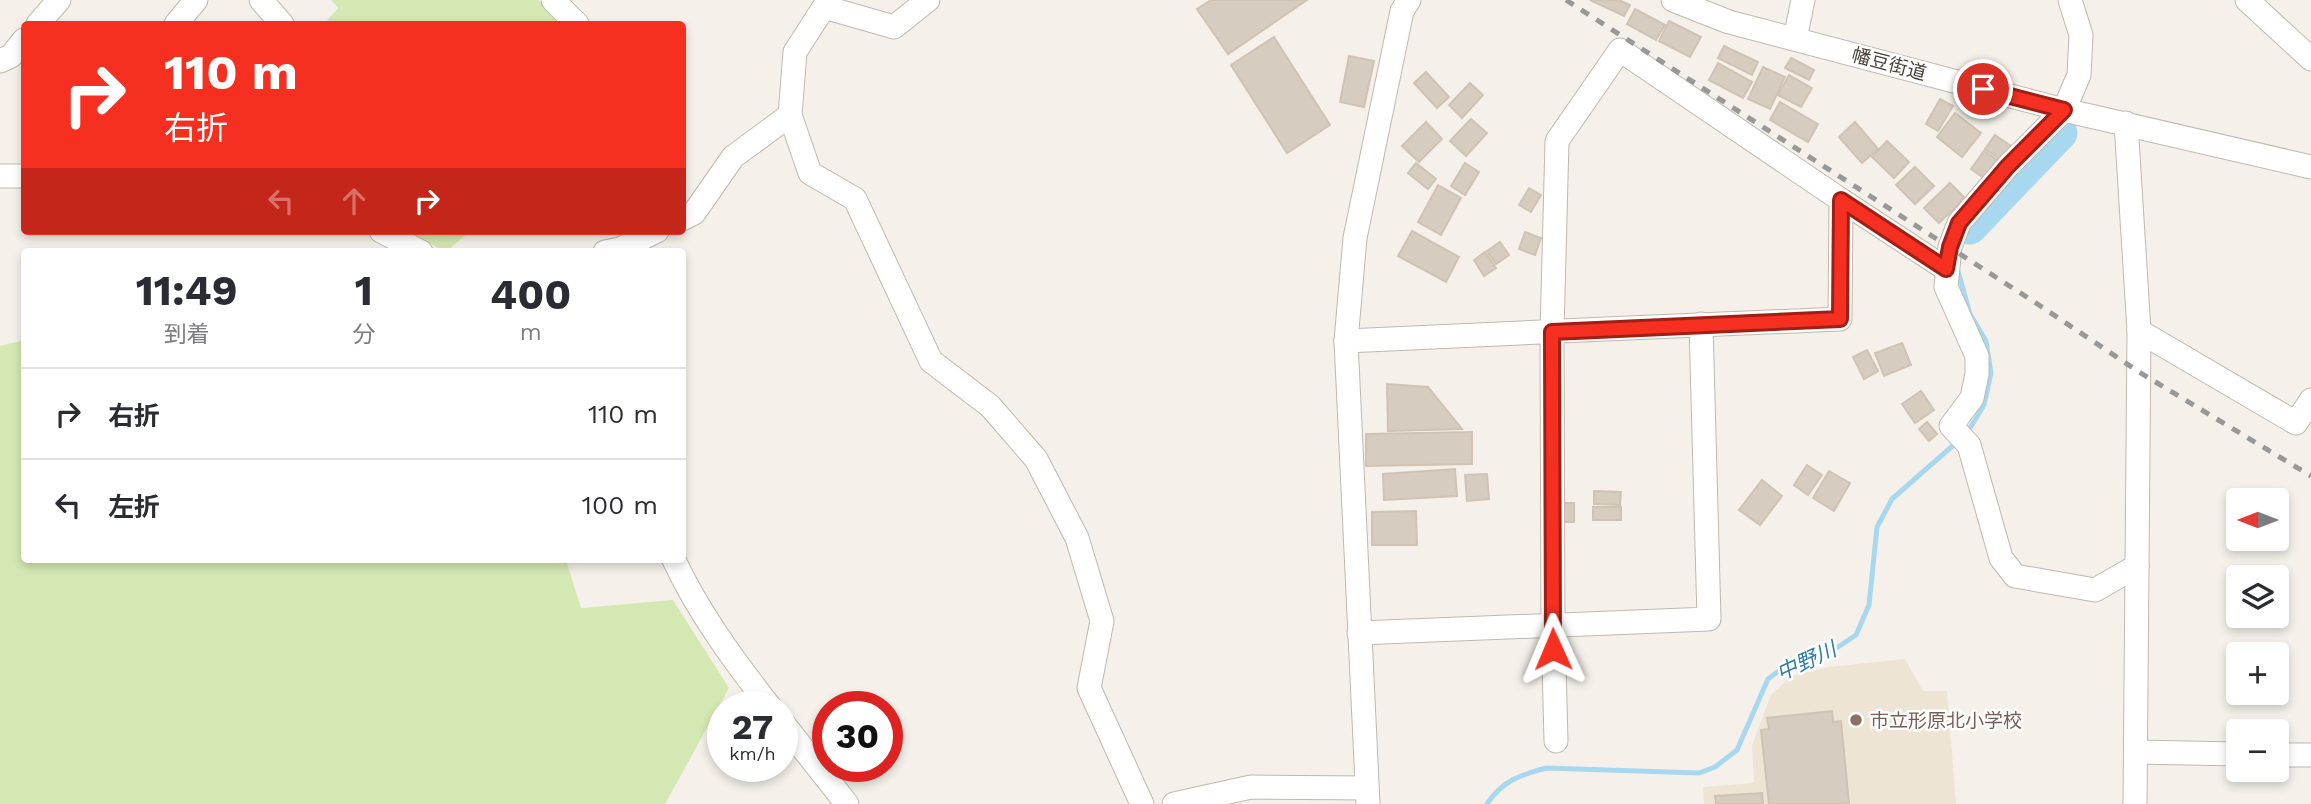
<!DOCTYPE html>
<html lang="ja">
<head>
<meta charset="utf-8">
<style>
	body { margin:0; font-family:"Work Sans","Noto Sans JP",sans-serif; background:#f7f7f7; color:#2b2b33; height:100vh; display:flex; flex-direction:column; font-size:26px; white-space:nowrap }
	* { box-sizing:border-box; margin:0 }
	p { font-size:23px; color:#7c7c81 }
	.icon { flex:none; width:38px; height:38px; fill:none; stroke:currentColor; stroke-width:2; stroke-linecap:round; stroke-linejoin:round }
	.map { position:relative; flex:1; overflow:hidden }
	.drawer { position:absolute; left:21px; top:248px; width:665px; height:315px; display:flex; flex-direction:column; background:#fff; border-radius:7px; box-shadow:0 4px 10px #0003 }
	.drawer>* { flex:none }
	.top-card { position:absolute; left:21px; top:21px; width:665px; height:214px; border-radius:7px; box-shadow:0 4px 10px #0003; background:#f53020; color:#fff; overflow:hidden }
	.needle { width:46px; rotate:270deg }
	.buttons { position:absolute; left:2226px; top:488px; display:grid; gap:14px }
	.buttons a { display:grid; place-items:center; width:63px; height:63px; border-radius:7px; background:#fff; box-shadow:0 4px 10px #0003; font-size:35px }
	.speed { position:absolute; left:707px; top:691px; display:flex; gap:14px; font-size:35px; font-weight:700; text-align:center }
	.speed>* { display:grid; place-content:center; width:91px; height:91px; border-radius:50%; background:#fff; box-shadow:0 4px 10px #0003; line-height:1 }
	.speed small { font-size:18px; font-weight:400 }
	.speed .limit { border:10px solid #d22; background:#fff; color:#111 }
	.pin { position:absolute; display:grid; place-items:center; width:60px; height:60px; color:#fff; margin:-30px; border:4px solid #fff; border-radius:50%; box-shadow:0 2px 7px #0007 }
	.me { position:absolute; width:77px; margin:-38px; rotate:359deg; stroke-linejoin:round; filter:drop-shadow(0 0 5px #0008) }
	.turn { display:flex; align-items:center; gap:24px; height:147px; padding:0 28px; font-size:32px }
	.turn .icon { width:91px; height:91px; stroke-width:2.5 }
	.turn b { display:block; font-size:49px; line-height:60px }
	.lanes { display:flex; align-items:center; height:66px; padding:0 28px; background:#0003; justify-content:center; gap:35px; direction:ltr }
	.lanes .off { opacity:.35 }
	.eta { display:flex; justify-content:space-evenly; align-items:center; height:119px; text-align:center }
	.eta b { font-size:42px; font-weight:700; line-height:49px }
	ul { padding:0; list-style:none }
	li { display:flex; align-items:center; gap:21px; height:91px; padding:0 28px; border-top:2px solid #e1e1e2 }
	li div { flex:1 }
	li b { display:block; font-size:26px }
	li em { font-style:normal }
	.map>svg:first-child { display:block }
	.education { fill:#ede4d4 }
	.green { fill:#d4e8b4 }
	.lines { fill:none; stroke-linecap:round; stroke-linejoin:round }
	.stream { stroke:#a8d8ef; stroke-width:5 }
	.river { stroke:#a8d8ef; stroke-width:33 }
	.building { fill:#d6ccc0; stroke:#d1c3b3; stroke-width:2 }
	.minor-casing { stroke:#c0b8ad; stroke-width:25 }
	.minor { stroke:#fff; stroke-width:23 }
	.rail { stroke:#989898; stroke-width:5; stroke-dasharray:9 9; stroke-linecap:butt }
	.route-casing { stroke:#9f1f15; stroke-width:18 }
	.route { stroke:#f53020; stroke-width:12 }
	.education-dot { fill:#8d6e63; stroke:#fff; stroke-width:2.5 }
	.labels { text-anchor:middle; dominant-baseline:central; stroke-width:5; stroke-linejoin:round; paint-order:stroke }
	.street-label { font-size:19px; fill:#494138; stroke:#fff }
	.education-label { font-size:19px; fill:#785e54; stroke:#fff; text-anchor:start }
	.water-label { font-size:21px; font-style:italic; fill:#2f7ba3; stroke:#fff }
</style>
</head>
<body>
<div class="map">
<svg width="2311" height="804" viewBox="0 0 2311 804">
	<rect width="100%" height="100%" fill="#f5f1ea"/>
	<polygon class="education" points="1905,659 1923,691 1947,691 1956,804 1704,804 1703,787 1754,783 1752,745 1771,695 1791,676 1829,667"/>
	<g class="green">
		<polygon points="331,0 538,0 563,24 324,24 338,8"/>
		<polygon points="407,231 470,231 446,252"/>
		<polygon points="24,340 24,560 566,560 581,608 673,600 729,688 665,804 0,804 0,346"/>
	</g>
	<g class="lines">
		<g class="stream">
			<polyline points="1958,271 1970,314 1986,341 1991,373 1984,405 1967,433"/>
			<path d="M1487,804C1502,781 1520,775 1546,768L1699,773L1715,767L1737,750L1768,679L1783,668L1829,653L1856,635L1869,605L1877,527L1892,499L1957,442"/>
		</g>
		<polyline class="river" points="1970,228 2061,133"/>
	</g>
	<g class="building">
		<polygon points="1211,0 1307,0 1228,54 1197,9"/>
		<polygon points="1590,0 1619,0 1630,5 1624,16"/>
		<polygon points="1635,9 1665,25 1656,40 1627,24"/>
		<polygon points="1669,21 1701,37 1690,57 1659,41"/>
		<polygon points="1274,37 1330,125 1287,153 1231,65"/>
		<polygon points="1724,46 1758,62 1752,75 1718,58"/>
		<polygon points="1349,56 1374,61 1364,107 1340,102"/>
		<polygon points="1791,58 1814,70 1809,80 1785,68"/>
		<polygon points="1718,63 1752,82 1743,98 1709,80"/>
		<polygon points="1763,67 1785,77 1770,109 1748,99"/>
		<polygon points="1426,72 1449,97 1437,108 1414,83"/>
		<polygon points="1789,75 1812,88 1801,107 1778,95"/>
		<polygon points="1470,83 1483,95 1462,118 1449,105"/>
		<polygon points="1940,99 1953,106 1938,131 1926,124"/>
		<polygon points="1780,102 1818,124 1808,142 1770,120"/>
		<polygon points="1955,113 1981,133 1962,157 1937,137"/>
		<polygon points="1471,119 1487,133 1466,156 1450,141"/>
		<polygon points="1426,122 1442,139 1419,162 1402,146"/>
		<polygon points="1855,122 1878,149 1862,163 1839,137"/>
		<polygon points="1995,135 2011,146 2001,160 1985,149"/>
		<polygon points="1887,141 1909,162 1894,178 1872,157"/>
		<polygon points="1984,151 2004,165 1991,183 1971,169"/>
		<polygon points="1416,163 1436,179 1428,189 1408,173"/>
		<polygon points="1465,163 1479,172 1465,195 1451,186"/>
		<polygon points="1915,167 1934,186 1915,204 1896,185"/>
		<polygon points="1950,183 1965,198 1939,223 1924,208"/>
		<polygon points="1438,185 1461,198 1441,235 1418,222"/>
		<polygon points="1529,188 1541,195 1531,212 1519,205"/>
		<polygon points="1412,231 1459,257 1446,282 1398,256"/>
		<polygon points="1525,232 1541,238 1535,255 1519,249"/>
		<polygon points="1500,242 1509,255 1496,264 1487,251"/>
		<polygon points="1485,252 1496,268 1484,276 1474,260"/>
		<polygon points="1902,343 1911,365 1884,376 1875,353"/>
		<polygon points="1867,350 1878,371 1864,379 1853,357"/>
		<polygon points="1387,384 1428,387 1462,429 1388,431"/>
		<polygon points="1921,391 1934,410 1915,423 1902,404"/>
		<polygon points="1927,422 1937,434 1929,441 1919,429"/>
		<polygon points="1472,432 1472,464 1366,466 1366,434"/>
		<polygon points="1807,465 1822,475 1808,495 1794,485"/>
		<polygon points="1455,469 1457,496 1384,500 1383,474"/>
		<polygon points="1829,471 1850,483 1834,511 1813,498"/>
		<polygon points="1487,474 1489,499 1467,501 1465,475"/>
		<polygon points="1762,480 1782,496 1760,525 1739,510"/>
		<polygon points="1594,491 1621,492 1620,505 1594,504"/>
		<rect x="1562" y="503" width="12" height="19"/>
		<rect x="1593" y="507" width="28" height="13"/>
		<polygon points="1416,511 1417,545 1372,545 1372,512"/>
		<polygon points="1832,711 1833,722 1841,721 1849,804 1769,804 1761,730 1769,729 1767,718"/>
		<polygon points="1762,793 1763,804 1716,804 1715,796"/>
	</g>
	<g class="lines">
		<defs>
			<g id="minor">
				<polyline points="261,0 282,24"/>
				<polyline points="553,0 577,24"/>
				<polyline points="1673,0 1729,22 2064,110 2311,167"/>
				<polyline points="2070,0 2081,35 2079,75 2064,110 2008,166 1959,223 1950,247 1946,287 1977,356 1977,374 1972,398 1951,426 1969,445 2001,558 2015,576 2095,590 2137,566"/>
				<polyline points="2247,0 2311,59"/>
				<polyline points="38,24 59,0"/>
				<polyline points="176,24 196,0"/>
				<polyline points="1795,39 1803,0"/>
				<polyline points="0,61 11,56 24,40"/>
				<polyline points="790,115 810,173 855,199 931,361 990,406 1036,459 1077,538 1102,621 1089,688 1142,804"/>
				<polyline points="2126,123 2139,331 2135,804"/>
				<polyline points="0,176 24,176"/>
				<polyline points="1841,200 1946,269"/>
				<polyline points="682,219 694,213 733,157 790,115 795,52 824,7 894,27 928,0"/>
				<polyline points="381,231 421,252"/>
				<polyline points="605,252 620,249 657,231"/>
				<polyline points="2139,331 2296,423 2311,400"/>
				<path d="M1346,341C1511,334 1675,325 1840,319L1841,200L1620,50L1557,141L1552,332L1553,626L1556,741"/>
				<path d="M674,560C698,612 735,662 770,707"/>
				<polyline points="1359,633 1709,619 1701,324"/>
				<polyline points="782,722 847,804"/>
				<polyline points="2136,752 2238,754"/>
				<polyline points="2277,755 2311,755"/>
				<polyline points="1174,804 1251,787 1367,788"/>
				<polyline points="1368,804 1346,341 1355,238 1402,11 1409,0"/>
			</g>
		</defs>
		<use href="#minor" class="minor-casing"/>
		<use href="#minor" class="minor"/>
		<polyline class="rail" points="1566,0 2039,305 2139,372 2311,476"/>
	</g>
	<g class="lines">
		<defs>
			<polyline id="route" points="1553,649 1552,332 1840,319 1841,200 1946,269 1950,247 1959,223 2008,166 2064,110 1983,89"/>
		</defs>
		<use href="#route" class="route-casing"/>
		<use href="#route" class="route"/>
	</g>
	<circle class="education-dot" cx="1856" cy="720" r="7"/>
	<g class="labels">
		<g class="street-label">
			<text transform="translate(1889 64) rotate(15)">幡豆街道</text>
		</g>
		<g class="education-label">
			<text x="1870" y="720">市立形原北小学校</text>
		</g>
		<g class="water-label">
			<text transform="translate(1806 661) rotate(-25)">中野川</text>
		</g>
	</g>
</svg>
<div class="buttons">
<a><svg class="needle" viewBox="-14 -14 28 28"><path d="M0-13l5 13h-10z" fill="#e53935"/><path d="M0 13l5-13h-10z" fill="#7c7c81"/></svg></a>
<a><svg class="icon" aria-label="layers" viewBox="0 0 24 24"><path d="M12 4l9 5-9 5-9-5zM3 14l9 5 9-5"/></svg></a>
<a>+</a>
<a>−</a>
</div>
<div class="speed"><div>27<small>km/h</small></div><div class="limit">30</div></div>
<div class="pin" style="left:1983px;top:89px;background:#d93025"><svg class="icon" aria-label="arrive" viewBox="0 0 24 24"><path d="M6 21V4h12l-3 4 3 4H6"/></svg></div>
<svg class="me" style="left:1553px;top:649px" viewBox="-20 -20 40 40"><path d="M0-17L14 15 0 8-14 15z" fill="#f53020" stroke="#fff" stroke-width="4"/></svg>
<div class="top-card">
<div class="turn"><svg class="icon" aria-label="right" viewBox="0 0 24 24"><path d="M7 20v-9h11M14 6l5 5-5 5"/></svg><div><b>110 m</b>右折</div></div>
<div class="lanes"><svg class="icon off" aria-label="left" viewBox="0 0 24 24"><path d="M17 20v-9H6M10 6l-5 5 5 5"/></svg><svg class="icon off" aria-label="ahead" viewBox="0 0 24 24"><path d="M12 20V5M6 11l6-6 6 6"/></svg><svg class="icon" aria-label="right" viewBox="0 0 24 24"><path d="M7 20v-9h11M14 6l5 5-5 5"/></svg></div>
</div>
<section class="drawer">
<div class="eta">
<div><b>11:49</b><p>到着</p></div>
<div><b>1</b><p>分</p></div>
<div><b>400</b><p>m</p></div>
</div>
<ul>
<li><svg class="icon" aria-label="right" viewBox="0 0 24 24"><path d="M7 20v-9h11M14 6l5 5-5 5"/></svg><div><b>右折</b></div><em>110 m</em></li>
<li><svg class="icon" aria-label="left" viewBox="0 0 24 24"><path d="M17 20v-9H6M10 6l-5 5 5 5"/></svg><div><b>左折</b></div><em>100 m</em></li>
</ul>
</section>
</div>
</body>
</html>
